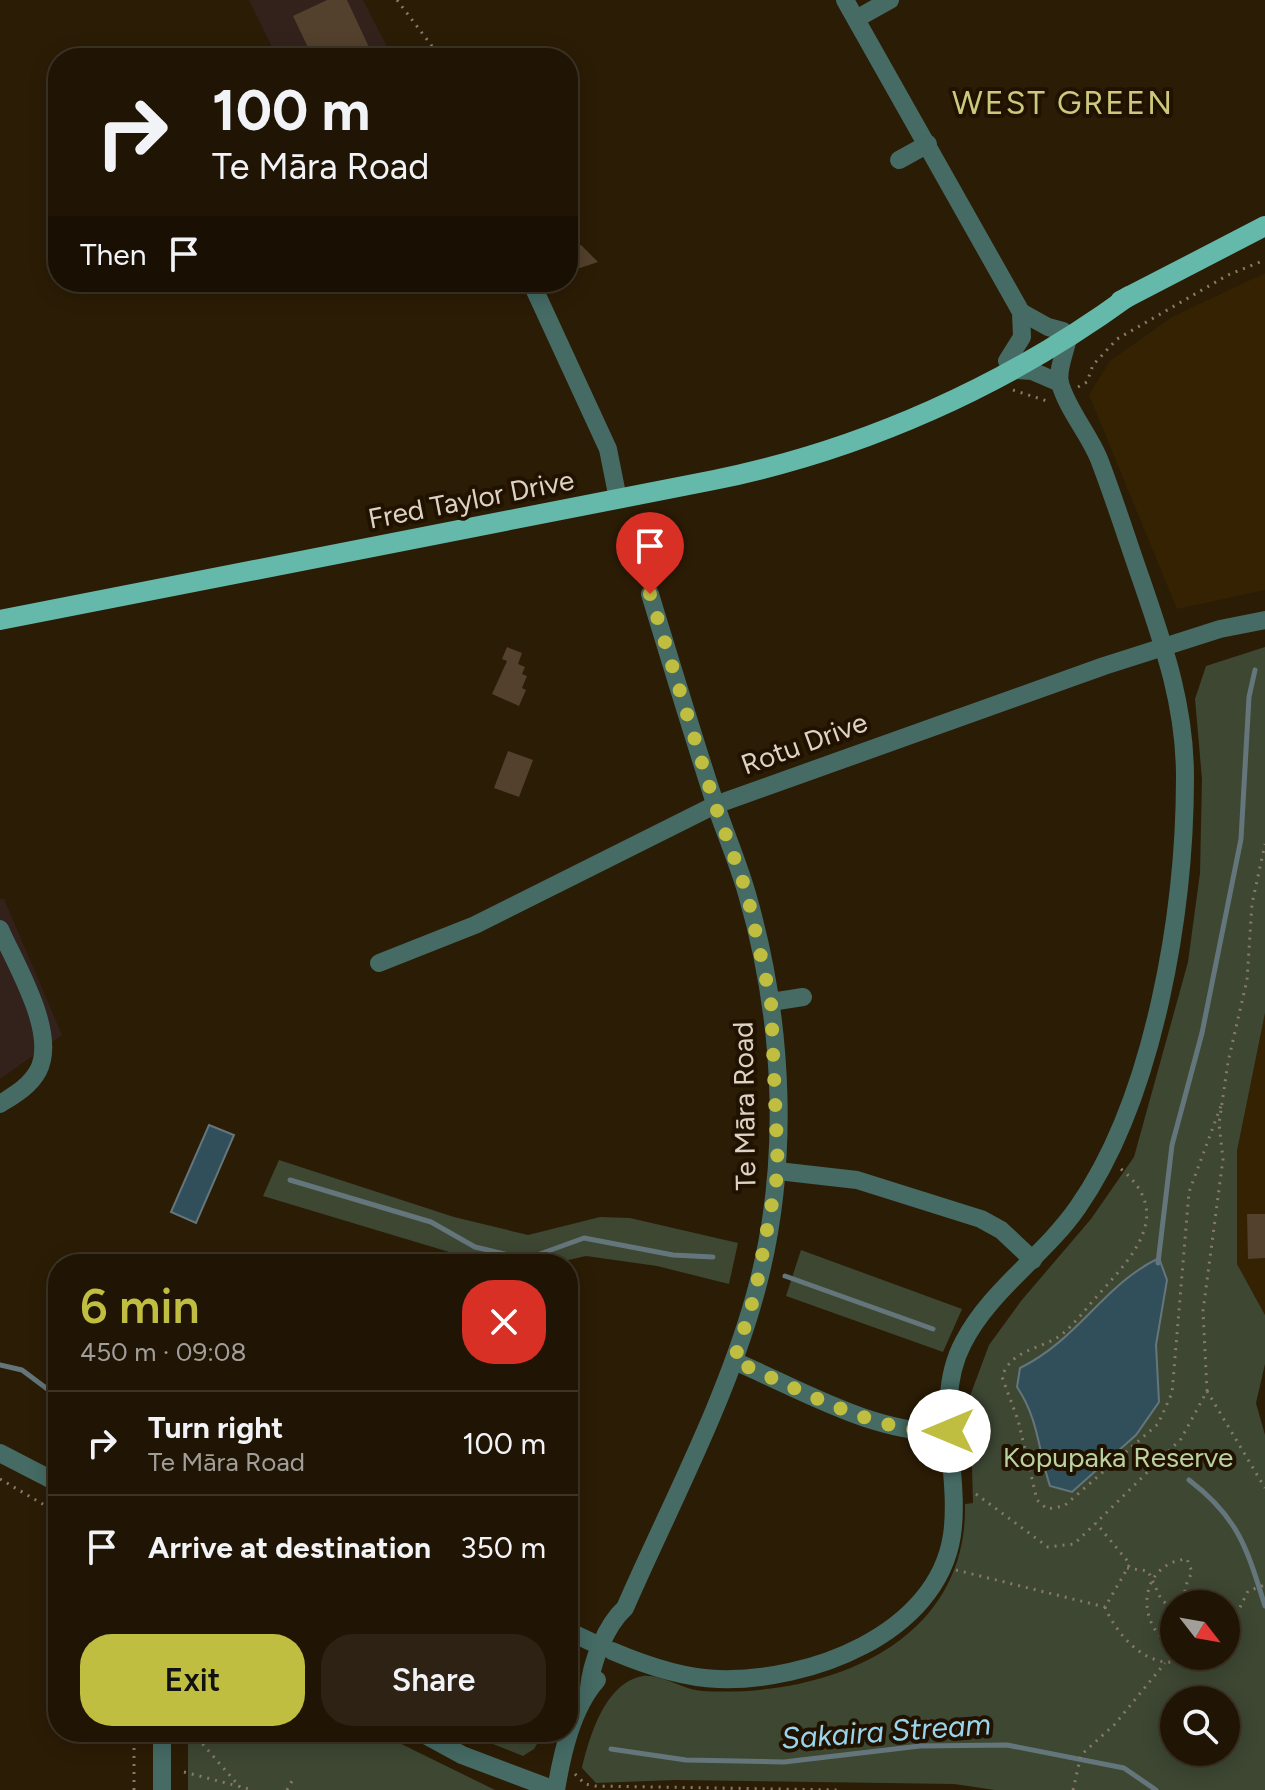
<!DOCTYPE html>
<html lang="en">
<head>
<meta charset="utf-8">
<style>
	body { margin:0; font-family:Figtree,sans-serif; background:#2d2213; color:#f1f3f6; height:100vh; display:flex; flex-direction:column; font-size:30px; white-space:nowrap }
	* { box-sizing:border-box; margin:0 }
	p { font-size:26px; color:#a29f9a }
	.icon { flex:none; width:44px; height:44px; fill:none; stroke:currentColor; stroke-width:2; stroke-linecap:round; stroke-linejoin:round }
	.map { position:relative; flex:1; overflow:hidden }
	.sheet { position:absolute; left:48px; top:1254px; width:530px; height:488px; display:flex; flex-direction:column; background:#201504; border-radius:32px; box-shadow:0 4px 20px #0003,0 0 0 2px #3d3426 }
	.sheet>* { flex:none }
	.top-card { position:absolute; left:48px; top:48px; width:530px; height:244px; border-radius:32px; box-shadow:0 4px 20px #0003,0 0 0 2px #3d3426; background:#201504; color:#f1f3f6; overflow:hidden }
	.needle { width:52px; rotate:121deg }
	.controls { position:absolute; left:1160px; top:1590px; display:grid; gap:16px }
	.controls a { display:grid; place-items:center; width:80px; height:80px; border-radius:50%; background:#201504; box-shadow:0 4px 20px #0003,0 0 0 2px #3d3426; font-size:40px }
	.pin { position:absolute; display:grid; place-items:center; width:68px; height:68px; color:#fff; margin:-82px -34px; border-radius:50% 50% 50% 0; rotate:-45deg; box-shadow:0 0 8px #0007 }
	.pin .icon { rotate:45deg }
	.me { position:absolute; width:88px; margin:-44px; rotate:270deg; stroke-linejoin:round; filter:drop-shadow(0 0 6px #0008) }
	.turn { display:flex; align-items:center; gap:28px; height:168px; padding:0 32px; font-size:36px }
	.turn .icon { width:104px; height:104px; stroke-width:2.5 }
	.turn b { display:block; font-size:56px; line-height:68px }
	.then { display:flex; align-items:center; height:76px; padding:0 32px; background:#0003; gap:16px; font-size:30px }
	.round { display:grid; place-items:center; flex:none; width:84px; height:84px; border-radius:32px; background:#2d2213 }
	.head { display:flex; align-items:center; justify-content:space-between; height:136px; padding:0 32px }
	h1 { font-size:48px; font-weight:600; line-height:60px; color:#c0be40 }
	.action { display:flex; gap:16px; margin-top:auto; padding:16px 32px }
	.action a { flex:1; height:92px; border-radius:32px; background:#c0be40; color:#111; font-size:32px; font-weight:600; line-height:92px; text-align:center }
	.action a+a { background:#2d2213; color:#f1f3f6 }
	ul { padding:0; list-style:none }
	li { display:flex; align-items:center; gap:24px; height:104px; padding:0 32px; border-top:2px solid #3d3426 }
	li div { flex:1 }
	li b { display:block; font-size:30px }
	li em { font-style:normal }
	.map>svg:first-child { display:block }
	.commercial { fill:#33211c }
	.built { fill:#352203 }
	.green { fill:#3d4732; fill-rule:evenodd }
	.water { fill:#314e5b; stroke:#64767b; stroke-width:2 }
	.lines { fill:none; stroke-linecap:round; stroke-linejoin:round }
	.stream { stroke:#64767b; stroke-width:5 }
	.building { fill:#53402d }
	.path { stroke:#867a68; stroke-width:3; stroke-dasharray:2 6; stroke-linecap:butt }
	.minor { stroke:#456b64; stroke-width:18 }
	.major { stroke:#65b9aa; stroke-width:20 }
	.route { stroke:#c0be40; stroke-width:14; stroke-dasharray:0 25.2 }
	.labels { text-anchor:middle; dominant-baseline:central; stroke-width:8; stroke-linejoin:round; paint-order:stroke }
	.street-label { font-size:28px; fill:#dcd2c5; stroke:#211200 }
	.park-label { font-size:28px; fill:#bad1a1; stroke:#211200 }
	.water-label { font-size:30px; font-style:italic; fill:#98d4ed; stroke:#211200 }
	.quarter-label { font-size:32px; letter-spacing:2px; fill:#cbca7c; stroke:#211200 }
</style>
</head>
<body>
<div class="map">
<svg width="1265" height="1790" viewBox="0 0 1265 1790">
	<rect width="100%" height="100%" fill="#2b1c05"/>
	<g class="commercial">
		<polygon points="249,0 363,0 393,58 277,58"/>
		<polygon points="0,899 4,899 62,1035 0,1079"/>
	</g>
	<g class="built">
		<polygon points="1265,273 1265,590 1177,609 1089,395 1110,361 1172,317"/>
		<polygon points="1265,1013 1265,1315 1237,1264 1237,1151"/>
	</g>
	<g class="green">
		<path d="M1265,647V1013L1237,1151V1264L1265,1315V1364L1256,1403L1265,1435V1790H995L954,1784L676,1780L596,1783L582,1768C589,1738 605,1682 643,1676C661,1674 684,1690 702,1691C823,1698 968,1646 965,1504L973,1503L970,1396L989,1345L1021,1301L1091,1219L1134,1157L1188,962L1200,873L1202,779L1195,699L1206,666ZM1174,1604H1226V1656H1174ZM1174,1700H1226V1752H1174Z"/>
		<polygon points="279,1160 454,1217 528,1235 600,1217 630,1218 738,1243 729,1284 657,1266 586,1256 551,1264 489,1264 263,1196"/>
		<polygon points="801,1250 962,1309 943,1352 786,1296"/>
		<polygon points="188,1732 377,1732 495,1790 188,1790"/>
		<polygon points="463,1732 544,1732 534,1749 523,1756"/>
	</g>
	<g class="water">
		<polygon points="209,1125 234,1135 196,1223 171,1212"/>
		<path d="M1159,1258L1167,1280L1156,1345L1159,1402L1136,1435L1072,1492L1050,1486C1038,1450 1039,1420 1017,1387L1020,1368C1079,1339 1103,1285 1159,1258Z"/>
	</g>
	<g class="lines">
		<g class="stream">
			<polyline points="290,1180 431,1222 475,1247 526,1259 584,1238 673,1255 713,1257"/>
			<polyline points="1158,1263 1172,1145 1202,1033 1241,839 1249,697 1255,670"/>
			<polyline points="785,1276 933,1329"/>
			<polyline points="0,1365 22,1370 58,1397"/>
			<path d="M1189,1480C1239,1518 1247,1549 1265,1606"/>
			<polyline points="611,1749 686,1760 784,1762 920,1746 1007,1745 1124,1768 1156,1790"/>
		</g>
	</g>
	<g class="building">
		<polygon points="327,0 347,0 374,58 313,58 293,16"/>
		<polygon points="581,245 598,262 568,272 568,250"/>
		<polygon points="507,647 522,653 518,664 525,667 522,674 527,676 522,688 526,690 519,706 492,694 507,661 502,659"/>
		<polygon points="508,751 533,760 519,797 494,788"/>
		<polygon points="1247,1214 1265,1214 1265,1258 1248,1259"/>
	</g>
	<g class="lines">
		<g class="path">
			<polyline points="397,0 441,58"/>
			<polyline points="1078,387 1087,382 1093,365 1117,339 1228,275 1265,260"/>
			<polyline points="1013,390 1050,402"/>
			<path d="M1121,1169C1174,1213 1134,1255 1099,1294C1087,1307 1075,1324 1061,1335C1040,1350 1011,1349 1002,1377L1018,1420L1037,1500L1047,1509L1064,1506L1158,1424L1172,1393L1189,1192L1222,1103"/>
			<polyline points="1207,1391 1265,1488"/>
			<polyline points="0,1479 58,1513"/>
			<polyline points="976,1494 1048,1547 1074,1544 1096,1523 1181,1439 1207,1391 1203,1311 1223,1159 1219,1124 1228,1062 1247,980 1252,904 1265,844"/>
			<polyline points="1127,1568 1148,1571 1161,1599 1174,1611"/>
			<polyline points="956,1570 1105,1607 1130,1564 1096,1523"/>
			<path d="M1105,1607C1119,1640 1155,1677 1192,1656"/>
			<polyline points="1226,1636 1248,1591 1265,1585"/>
			<path d="M1174,1643L1166,1642C1134,1615 1143,1563 1187,1559L1192,1572L1185,1587V1604"/>
			<polyline points="1187,1659 1200,1661 1210,1656"/>
			<polyline points="134,1732 134,1790"/>
			<polyline points="192,1732 240,1787"/>
			<polyline points="184,1772 253,1790"/>
			<polyline points="575,1774 585,1784 595,1786 839,1790"/>
			<polyline points="287,1790 293,1779"/>
			<polyline points="1073,1790 1081,1755 1115,1724 1165,1663"/>
		</g>
		<g class="minor">
			<polyline points="845,0 1021,312 1022,337 1007,361"/>
			<polyline points="856,19 890,0"/>
			<polyline points="899,160 928,144"/>
			<polyline points="531,282 608,449 618,499"/>
			<polyline points="1021,312 1048,327 1063,331"/>
			<polyline points="1016,370 1032,371 1060,383"/>
			<path d="M0,929C16,966 58,1033 38,1071C29,1087 14,1095 0,1104"/>
			<polyline points="379,963 475,925 715,805 1104,666 1220,629 1265,620"/>
			<polyline points="771,1002 803,997"/>
			<polyline points="778,1171 857,1180 981,1219 1001,1230 1033,1260"/>
			<path d="M734,1361C798,1388 879,1437 949,1431"/>
			<polyline points="0,1453 58,1483"/>
			<polyline points="568,1631 602,1647"/>
			<path d="M612,1651C645,1665 682,1678 718,1679C808,1682 937,1635 952,1535C961,1472 932,1402 963,1343C990,1290 1044,1256 1078,1207C1155,1096 1185,910 1185,777C1185,705 1164,646 1141,579C1127,539 1114,498 1099,459C1089,434 1067,409 1060,383C1057,371 1064,355 1067,342"/>
			<path d="M589,1689C591,1663 606,1625 625,1608C670,1505 725,1403 755,1295C791,1166 784,1022 747,894C737,859 722,826 711,791C690,726 670,660 650,594"/>
			<polyline points="420,1732 462,1755 555,1790"/>
			<polyline points="162,1790 162,1732"/>
			<path d="M556,1790C562,1754 572,1708 597,1680"/>
		</g>
		<g class="major">
			<polyline points="1120,301 1265,226"/>
			<path d="M0,620L714,480C863,450 1007,385 1129,296"/>
		</g>
	</g>
	<g class="lines">
		<path class="route" d="M650,594L715,805L747,893L771,1002L778,1171L755,1294L734,1361C799,1388 878,1436 949,1431"/>
	</g>
	<g class="labels">
		<g class="street-label">
			<text transform="translate(471 499) rotate(-11)">Fred Taylor Drive</text>
			<text transform="translate(804 743) rotate(-20)">Rotu Drive</text>
			<text transform="translate(744 1106) rotate(-91)">Te Māra Road</text>
		</g>
		<g class="park-label">
			<text x="1118" y="1457">Kopupaka Reserve</text>
		</g>
		<g class="water-label">
			<text transform="translate(886 1731) rotate(-4)">Sakaira Stream</text>
		</g>
		<g class="quarter-label">
			<text x="1063" y="103">WEST GREEN</text>
		</g>
	</g>
</svg>
<div class="controls">
<a><svg class="needle" viewBox="-14 -14 28 28"><path d="M0-13l5 13h-10z" fill="#e53935"/><path d="M0 13l5-13h-10z" fill="#a29f9a"/></svg></a>
<a><svg class="icon" aria-label="search" viewBox="0 0 24 24"><circle cx="10" cy="10" r="6"/><path d="M15 15l6 6"/></svg></a>
</div>
<div class="pin" style="left:650px;top:594px;background:#d93025"><svg class="icon" aria-label="arrive" viewBox="0 0 24 24"><path d="M6 21V4h12l-3 4 3 4H6"/></svg></div>
<svg class="me" style="left:949px;top:1431px" viewBox="-20 -20 40 40"><circle r="19" fill="#fff"/><path d="M0-13L10 11 0 6-10 11z" fill="#c0be40"/></svg>
<div class="top-card">
<div class="turn"><svg class="icon" aria-label="right" viewBox="0 0 24 24"><path d="M7 20v-9h11M14 6l5 5-5 5"/></svg><div><b>100 m</b>Te Māra Road</div></div>
<div class="then">Then<svg class="icon" aria-label="arrive" viewBox="0 0 24 24"><path d="M6 21V4h12l-3 4 3 4H6"/></svg></div>
</div>
<section class="sheet">
<div class="head"><div><h1>6 min</h1><p>450 m · 09:08</p></div><a class="round" style="background:#d93025;color:#fff"><svg class="icon" aria-label="close" viewBox="0 0 24 24"><path d="M6 6l12 12M18 6L6 18"/></svg></a></div>
<ul>
<li><svg class="icon" aria-label="right" viewBox="0 0 24 24"><path d="M7 20v-9h11M14 6l5 5-5 5"/></svg><div><b>Turn right</b><p>Te Māra Road</p></div><em>100 m</em></li>
<li><svg class="icon" aria-label="arrive" viewBox="0 0 24 24"><path d="M6 21V4h12l-3 4 3 4H6"/></svg><div><b>Arrive at destination</b></div><em>350 m</em></li>
</ul>
<div class="action"><a>Exit</a><a>Share</a></div>
</section>
</div>
</body>
</html>
